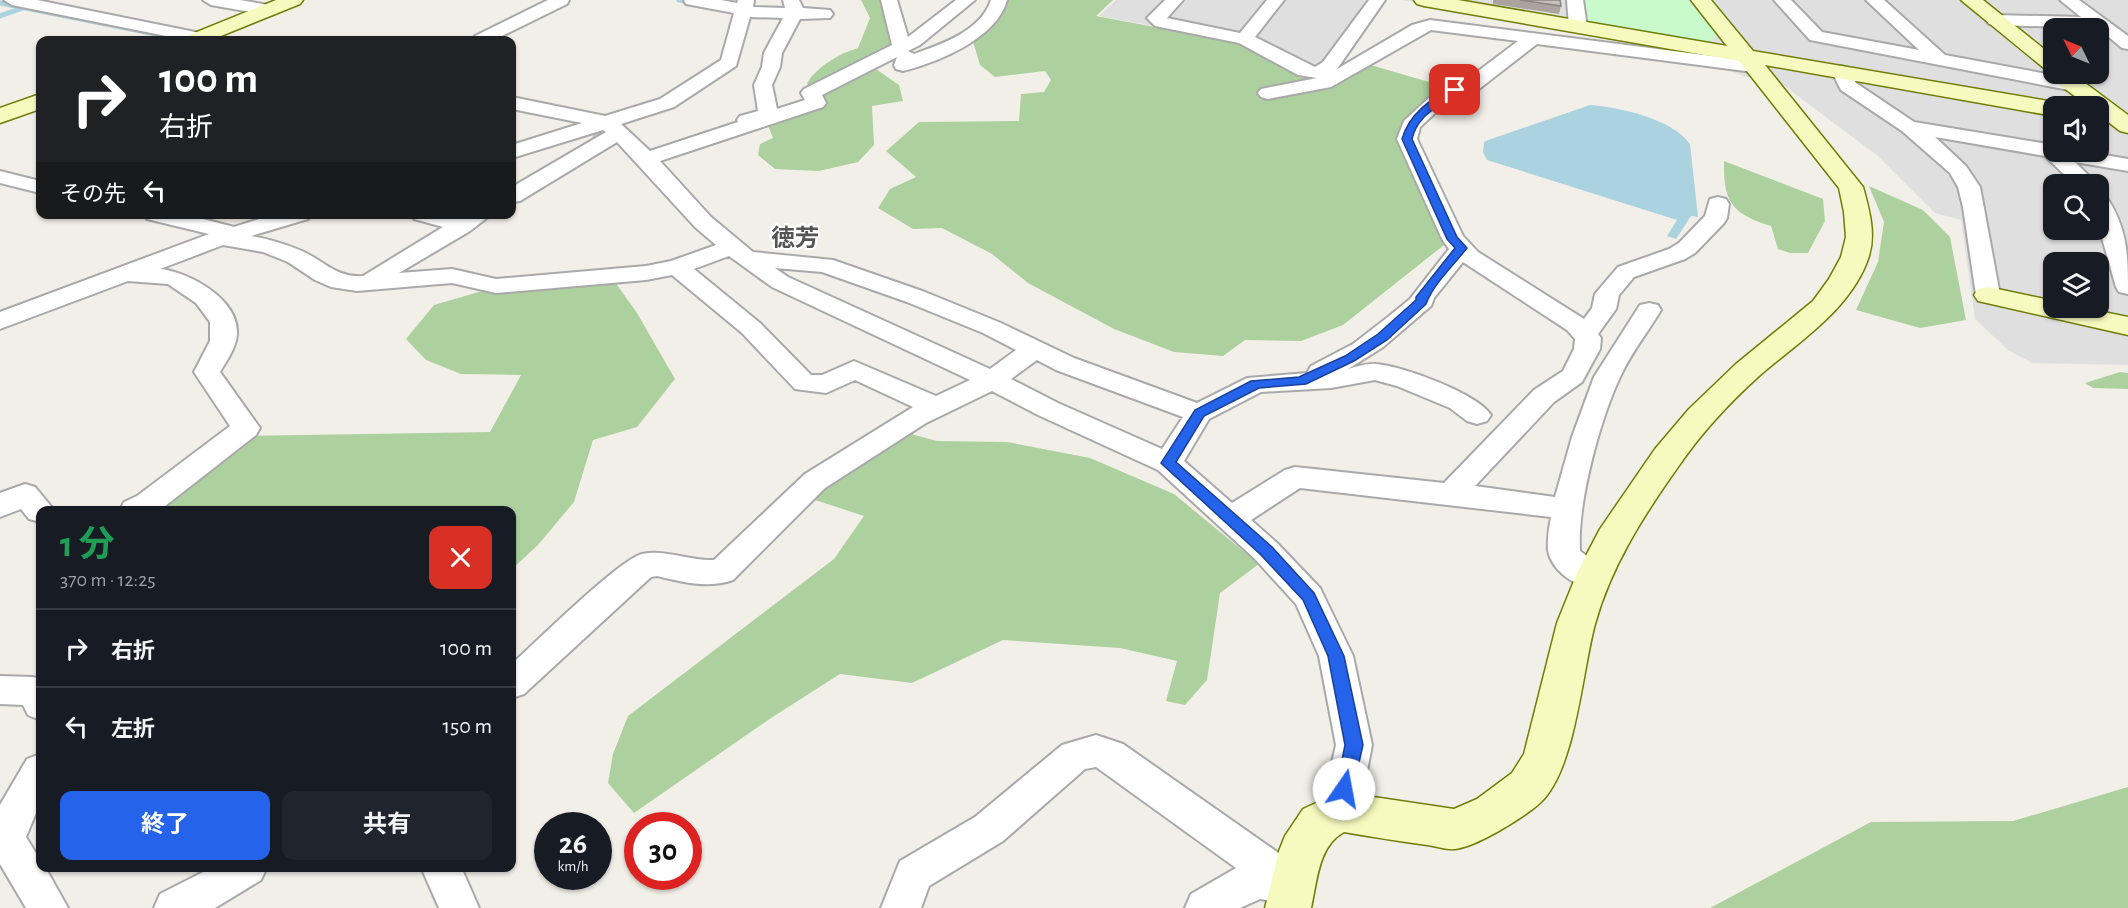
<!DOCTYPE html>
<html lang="ja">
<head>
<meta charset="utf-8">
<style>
	body { margin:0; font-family:"Alegreya Sans","Noto Sans JP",sans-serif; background:#20242c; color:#f1f3f6; height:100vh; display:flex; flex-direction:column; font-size:22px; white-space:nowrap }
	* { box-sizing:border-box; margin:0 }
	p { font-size:20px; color:#9ea1a6 }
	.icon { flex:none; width:33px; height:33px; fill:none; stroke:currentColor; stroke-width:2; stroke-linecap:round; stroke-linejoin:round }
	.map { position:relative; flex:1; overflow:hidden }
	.panel { position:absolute; left:36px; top:506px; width:480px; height:366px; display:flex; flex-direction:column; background:#171b24; border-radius:12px; box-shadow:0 2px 4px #0004 }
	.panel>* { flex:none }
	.banner { position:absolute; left:36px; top:36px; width:480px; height:183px; border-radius:12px; box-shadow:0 2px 4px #0004; background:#202124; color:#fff; overflow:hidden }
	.needle { width:39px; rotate:313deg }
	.tools { position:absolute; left:2043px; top:18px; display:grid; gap:12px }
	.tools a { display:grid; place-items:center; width:66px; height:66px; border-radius:12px; background:#171b24; box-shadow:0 2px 4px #0004; font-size:30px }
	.speed { position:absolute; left:534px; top:812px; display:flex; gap:12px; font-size:30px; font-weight:700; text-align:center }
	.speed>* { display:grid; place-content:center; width:78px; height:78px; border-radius:50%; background:#171b24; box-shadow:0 2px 4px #0004; line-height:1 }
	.speed small { font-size:15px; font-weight:400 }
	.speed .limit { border:9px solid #d22; background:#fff; color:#111 }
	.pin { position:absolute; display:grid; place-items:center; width:51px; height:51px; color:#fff; margin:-26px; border-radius:12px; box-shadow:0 3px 9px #0006 }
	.me { position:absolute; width:66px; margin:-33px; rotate:12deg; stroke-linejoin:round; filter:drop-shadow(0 0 4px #0008) }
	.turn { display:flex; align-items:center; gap:21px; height:126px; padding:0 24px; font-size:27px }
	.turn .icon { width:78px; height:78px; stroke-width:2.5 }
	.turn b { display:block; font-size:42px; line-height:51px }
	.then { display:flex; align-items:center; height:57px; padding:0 24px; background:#0003; gap:12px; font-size:22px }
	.round { display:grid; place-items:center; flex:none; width:63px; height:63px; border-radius:12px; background:#20242c }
	.overview { display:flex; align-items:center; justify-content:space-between; height:102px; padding:0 24px }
	h1 { font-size:36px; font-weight:700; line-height:45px; color:#1e9e55 }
	.action { display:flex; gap:12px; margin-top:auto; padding:12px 24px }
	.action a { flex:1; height:69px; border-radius:12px; background:#2563eb; color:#fff; font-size:24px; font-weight:700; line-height:69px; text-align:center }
	.action a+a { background:#20242c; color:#f1f3f6 }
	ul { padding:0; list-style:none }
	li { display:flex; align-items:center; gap:18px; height:78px; padding:0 24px; border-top:2px solid #363941 }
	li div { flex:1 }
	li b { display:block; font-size:22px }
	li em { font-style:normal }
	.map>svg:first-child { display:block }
	.residential { fill:#e0dfdf; fill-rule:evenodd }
	.forest { fill:#add19e }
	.park { fill:#c8facc }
	.water { fill:#aad3df }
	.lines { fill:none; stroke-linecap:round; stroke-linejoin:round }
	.stream { stroke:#aad3df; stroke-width:5 }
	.street-casing { stroke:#a9a9a9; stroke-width:4 }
	.secondary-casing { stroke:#707d05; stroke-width:3 }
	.street { fill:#fff; fill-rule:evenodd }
	.secondary { fill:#f7fabf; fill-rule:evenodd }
	.wall { fill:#aba49e }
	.building { fill:#c7bfb8; stroke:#8b8681; stroke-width:1.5 }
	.route { fill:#2563eb; stroke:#184099; stroke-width:1.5 }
	.labels { text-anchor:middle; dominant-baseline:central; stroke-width:4.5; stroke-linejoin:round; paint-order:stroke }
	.quarter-label { font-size:24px; font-weight:bold; fill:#555; stroke:#fff }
</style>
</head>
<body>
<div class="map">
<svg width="2128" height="908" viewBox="0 0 2128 908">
	<rect width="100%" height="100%" fill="#f2efe9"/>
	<g class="residential">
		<polygon points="1116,0 1386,0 1336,67 1340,68 1316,82 1236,41 1099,16"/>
		<path d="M1402,0H2128V365L2032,363L2008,350L1975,319L1961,220L1935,213L1878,156L1775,79L1746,77L1694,56L1693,50ZM2054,28H2098V74H2054ZM2054,106H2098V152H2054ZM2054,184H2098V230H2054ZM2054,262H2098V308H2054Z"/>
	</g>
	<g class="forest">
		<path d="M861,0H881L892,42L887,51L818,85L809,87L807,83C818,66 838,54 858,48L870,18Z"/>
		<polygon points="1008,0 1113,0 1096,16 1235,42 1313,83 1367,64 1436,84 1460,84 1419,107 1403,125 1442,227 1444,245 1343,325 1301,341 1245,340 1223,356 1174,352 1114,329 1028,283 992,254 942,228 913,229 878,208 890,189 916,177 886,151 919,122 1019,121 1021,94 1044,92 1051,80 1045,71 995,77 980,65 972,38 998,15"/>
		<polygon points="873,67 899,85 903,101 872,106 874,145 858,162 819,171 775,169 758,155 760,144 773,138 767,123 819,92"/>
		<path d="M1724,161L1823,199L1825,221L1808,253H1790L1778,249L1771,226C1732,214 1723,202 1724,161Z"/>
		<polygon points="1869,186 1923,210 1950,237 1966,320 1920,328 1856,310 1878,262 1884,222"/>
		<polygon points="615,282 637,313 675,379 637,427 593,440 574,502 538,545 512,569 512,510 147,510 245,436 490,432 521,375 461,374 426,360 406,339 434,305 489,289"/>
		<polygon points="2120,372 2128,373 2128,389 2093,388 2085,383"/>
		<polygon points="904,432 937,441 1007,442 1090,458 1174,494 1259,564 1220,593 1207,680 1185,705 1166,701 1177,661 1120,648 1003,640 912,683 840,674 771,718 634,813 608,783 613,754 628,716 834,559 864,516 809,498"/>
		<polygon points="2128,787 2128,908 1710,908 1871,822 2013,821"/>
	</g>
	<polygon class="park" points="1583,0 1688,0 1717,35 1711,41 1697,42 1588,23 1586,21"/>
	<path class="water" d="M1590,105C1619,107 1673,119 1690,144L1698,217L1691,216L1676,239L1667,236L1677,220L1487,160L1483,152L1484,142L1488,140Z"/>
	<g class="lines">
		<g class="stream">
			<polyline points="679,0 695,3"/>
			<polyline points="0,3 181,39"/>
			<polyline points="0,16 46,0"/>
			<polyline points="595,137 600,134 600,129"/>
		</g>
		<defs>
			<g id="street">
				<polygon points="4,0 37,0 210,35 216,36 219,40 186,40 12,5"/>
				<polygon points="203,0 240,0 274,6 276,10 274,14 268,15 211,5"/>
				<polygon points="548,0 569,0 567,4 494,40 472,40 475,36"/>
				<path d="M684,0H721L737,3L738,0H754L753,7L785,8L783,0H799L803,8L830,10L833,14L830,18L800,19L782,53L780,67L772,85L777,109L805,100L801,93L804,89L892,45L881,0H897L908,37L956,0H975L920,45L908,51L914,54C942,44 981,31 991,0H1007C997,38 939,62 903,71L896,69L894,65L897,57L822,95L826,103L823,107L660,161L711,217L753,252L833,260L925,292L1001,323L1074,358L1197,403L1247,378L1307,373L1311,366L1353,344L1388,317L1410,299L1449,249L1442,239L1397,139L1404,121L1432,95L1448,86L1465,81L1518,41L1431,30L1331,87L1268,99L1261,97L1258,93L1261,89L1317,78L1298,75L1239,43L1155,26L1147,18L1165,0H1183L1167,18L1240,33L1267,0H1284L1255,37L1315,67L1323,62L1369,0H1385L1337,69L1412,25L1430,20L1760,62L1762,66L1760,70L1753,72L1537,44L1479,89L1462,94L1446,103L1420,127L1417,139L1463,236L1478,252L1584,319L1592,308L1595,294L1618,267L1669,249L1679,243L1705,216L1710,199L1718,197L1726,199L1729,204L1727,218L1724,223L1695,253L1685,259L1634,277L1619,295L1616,309L1598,334L1601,338L1600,349L1582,382L1554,402L1475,486L1555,497L1572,437L1594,377L1640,305L1649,303L1658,305L1661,310C1648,332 1631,353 1620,377C1600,420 1577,503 1580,551L1605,569L1610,578L1605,587C1584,593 1552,574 1548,550C1547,539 1549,528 1551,517L1300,488L1251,520L1277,543L1320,588L1353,656L1372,745L1359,812L1353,824L1340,829L1327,824L1321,812L1336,745L1319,656L1296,604L1255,559L1158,470L1038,415L992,391L926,423L825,488L733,580C707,589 683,582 657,576L651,577L524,694L512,698V664C534,644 620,559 642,554C665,549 690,561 714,560L805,474L913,407L855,380L826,393L795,389L742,333L672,275L646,280L496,293L452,283L357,291L331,287L315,280L288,262L263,252L223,245L160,269C189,272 239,299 237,334C236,348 227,360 220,372L260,428L256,435L160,510H120L124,502L137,496L230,426L194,372L210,341V322L196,303L168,284L128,281L0,329V312L209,234L147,219L144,214H184L234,227L275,214H311L308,219L251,236C269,239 285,244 302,251C324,261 337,278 363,276L443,227L414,219L411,214H447L459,218L464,214H492L470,231L399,273L452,269L496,279L646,266L671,261L716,245L695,227L617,142L520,201L512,202V187L606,132L603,130L512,158V145L582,123L512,109V97L605,116L660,99L721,60L734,13L686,4ZM750,17L783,18L764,53L762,67L754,85L758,111L740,116L737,120L738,122L650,151L621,124L674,107L736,66ZM729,256L772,287L970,380L936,396L854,361L822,375H811L760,323L694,269ZM1463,262L1567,330L1575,339L1574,349L1563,371L1534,390L1444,483L1295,467L1285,470L1232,503L1184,461L1209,419L1261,392L1331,388L1375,380L1397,386L1450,408L1467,421L1477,424L1487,421L1491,415C1477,393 1402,366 1376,364C1367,363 1356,367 1348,369L1383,347L1431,306L1434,298ZM775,268L822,272L907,302L983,333L1016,350L990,369L788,277ZM1037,360L1056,370L1183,417L1162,449L1058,403L1011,379Z"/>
				<polygon points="1567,0 1583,0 1587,27 1584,31 1572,31 1569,27"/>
				<polygon points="1774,0 1791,0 1822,32 1919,50 1866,0 1884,0 1945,55 2074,79 2081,81 2083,85 2081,89 2074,91 1810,40"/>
				<polygon points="2060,0 2079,0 2128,36 2128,49 2122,48 2098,28 1995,25 1989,24 1986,20 1989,16 1995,15 2081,17"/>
				<polygon points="1841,66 1848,68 1856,83 1914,122 2054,145 2054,152 2087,152 2128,159 2128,171 2075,162 2097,184 2074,184 2045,156 1935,137 1966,166 1980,187 2000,295 1997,300 1988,302 1979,300 1976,295 1963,207 1958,187 1950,173 1902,131 1841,90 1832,72 1834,68"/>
				<polygon points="0,171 40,181 40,193 0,183"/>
				<path d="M2098,195L2106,196C2128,229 2128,256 2128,294L2119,292L2116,287L2098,224Z"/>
				<polygon points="25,484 35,487 54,510 40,510 40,522 29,519 21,509 0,517 0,493"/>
				<polygon points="0,676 33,677 40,679 40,720 28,715 23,705 0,704"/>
				<polygon points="1096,735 1123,744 1307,873 1313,886 1307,899 1293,905 1260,899 1240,908 1185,908 1191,894 1236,868 1096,767 1085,769 1003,841 929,886 921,908 881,908 900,861 975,817 1062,745"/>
				<polygon points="40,754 40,803 26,837 40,860 40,867 45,867 68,908 26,908 0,864 0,805 27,759"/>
				<polygon points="213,867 267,867 261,880 215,908 154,908 160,894"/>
				<polygon points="421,867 461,867 479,908 439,908"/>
			</g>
			<g id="secondary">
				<polygon points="276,0 303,0 300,4 211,40 184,40 187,36"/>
				<path d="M1414,0H1458L1727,46L1691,0H1711L1753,51L2054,102L2064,106H2054V116L1765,65L1863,187C1869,209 1876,233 1869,256C1852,309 1798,342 1759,376C1729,403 1701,433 1678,467C1644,515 1611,566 1595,624C1582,671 1576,768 1541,802C1525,817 1476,847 1455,849C1447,850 1436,846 1427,845C1399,841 1372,837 1344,832C1318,846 1317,882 1311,908H1265L1279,851L1285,836L1303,809L1340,792L1454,809L1477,799L1512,773L1524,754L1557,623L1578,571L1600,529L1655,449L1689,409L1736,364L1813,301L1829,279L1841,257L1846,237L1844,212L1839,188L1739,61L1424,6L1417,4Z"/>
				<polygon points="1961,0 1983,0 2054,57 2054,74 2073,74 2128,115 2128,133 2120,131 2098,114 2098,106 2088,106 2052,79 2050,73"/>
				<polygon points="40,94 40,109 0,123 0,108"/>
				<polygon points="1988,287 2054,301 2054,308 2084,308 2128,317 2128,335 1978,301 1974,295 1978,289"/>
			</g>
		</defs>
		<use href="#street" class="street-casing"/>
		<use href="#secondary" class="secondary-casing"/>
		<use href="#street" class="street"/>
		<use href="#secondary" class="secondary"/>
	</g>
	<polygon class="wall" points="1493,0 1560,0 1561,6 1559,14 1493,4"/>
	<polygon class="building" points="1520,0 1560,0 1561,6"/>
	<path class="route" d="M1451,88L1459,90C1441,106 1418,113 1412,139L1457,237L1467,248C1453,266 1434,283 1426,304L1387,340L1354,361L1306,384L1259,388L1204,416L1176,462L1272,547L1314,593L1344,656L1363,745L1353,789L1351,795L1344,797L1338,795L1336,789L1345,745L1328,656L1303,600L1261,555L1161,463L1195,410L1251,381L1299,377L1345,356L1378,334L1416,300V297L1455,248L1447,239L1402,139C1409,114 1430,100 1451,88Z"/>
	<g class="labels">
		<g class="quarter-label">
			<text x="795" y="239">徳芳</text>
		</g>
	</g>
</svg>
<div class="tools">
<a><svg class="needle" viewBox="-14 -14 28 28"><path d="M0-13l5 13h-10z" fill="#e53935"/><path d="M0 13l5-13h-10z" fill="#9ea1a6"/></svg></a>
<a><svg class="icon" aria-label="sound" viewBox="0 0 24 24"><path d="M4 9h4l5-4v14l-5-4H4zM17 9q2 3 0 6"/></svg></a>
<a><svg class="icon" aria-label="search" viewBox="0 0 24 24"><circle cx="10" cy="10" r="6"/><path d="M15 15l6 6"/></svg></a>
<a><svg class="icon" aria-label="layers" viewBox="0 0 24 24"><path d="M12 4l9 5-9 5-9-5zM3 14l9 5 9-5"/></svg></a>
</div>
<div class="speed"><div>26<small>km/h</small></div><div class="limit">30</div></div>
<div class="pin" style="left:1455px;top:90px;background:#d93025"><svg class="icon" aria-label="arrive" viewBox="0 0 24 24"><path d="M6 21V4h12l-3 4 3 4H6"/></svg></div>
<svg class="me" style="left:1344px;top:789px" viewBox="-20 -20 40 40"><circle r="19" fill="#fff"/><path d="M0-13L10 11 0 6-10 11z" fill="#2563eb"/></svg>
<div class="banner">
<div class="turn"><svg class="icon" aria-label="right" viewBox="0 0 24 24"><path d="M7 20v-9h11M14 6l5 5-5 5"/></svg><div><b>100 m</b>右折</div></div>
<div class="then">その先<svg class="icon" aria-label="left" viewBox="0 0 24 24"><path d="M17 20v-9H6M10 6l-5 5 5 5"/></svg></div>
</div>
<section class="panel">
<div class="overview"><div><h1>1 分</h1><p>370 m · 12:25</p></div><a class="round" style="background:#d93025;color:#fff"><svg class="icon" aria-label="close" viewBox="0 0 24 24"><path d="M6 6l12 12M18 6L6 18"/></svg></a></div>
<ul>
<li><svg class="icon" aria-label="right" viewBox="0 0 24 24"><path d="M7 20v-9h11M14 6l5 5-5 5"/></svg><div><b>右折</b></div><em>100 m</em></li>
<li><svg class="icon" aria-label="left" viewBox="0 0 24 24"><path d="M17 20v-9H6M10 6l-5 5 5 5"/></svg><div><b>左折</b></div><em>150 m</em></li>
</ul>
<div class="action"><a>終了</a><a>共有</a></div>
</section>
</div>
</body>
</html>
